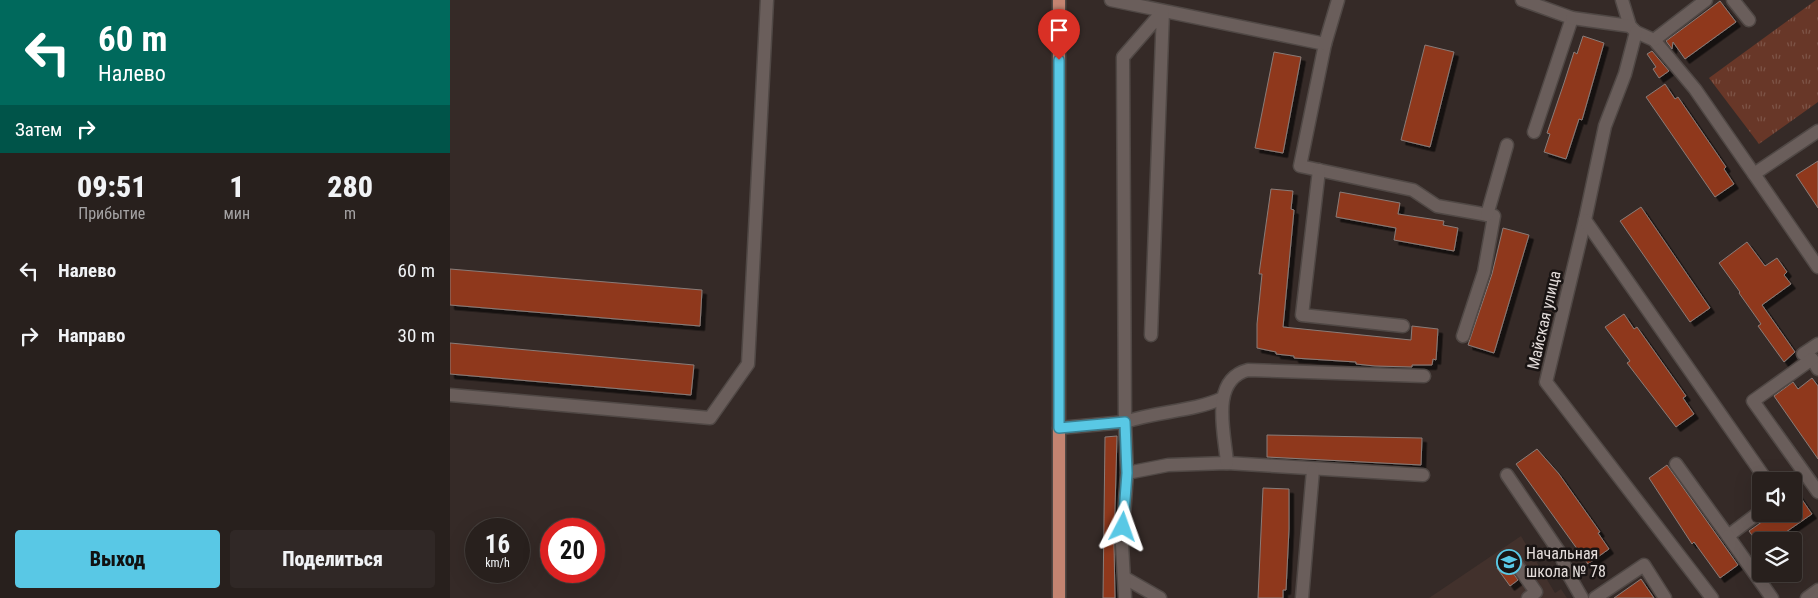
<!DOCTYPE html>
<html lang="ru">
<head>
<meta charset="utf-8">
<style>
	body { margin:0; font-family:"Roboto Condensed",sans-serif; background:#302826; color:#f1f3f6; height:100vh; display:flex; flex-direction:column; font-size:19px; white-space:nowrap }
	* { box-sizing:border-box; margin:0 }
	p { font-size:16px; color:#a5a3a4 }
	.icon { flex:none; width:28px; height:28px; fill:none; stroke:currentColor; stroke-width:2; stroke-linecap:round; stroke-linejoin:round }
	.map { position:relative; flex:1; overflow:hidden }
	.drawer { display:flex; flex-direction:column; background:#28201d; width:450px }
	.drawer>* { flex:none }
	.hud { background:#00695c; color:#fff; overflow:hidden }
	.buttons { position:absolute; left:1302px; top:472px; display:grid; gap:10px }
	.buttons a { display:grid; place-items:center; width:50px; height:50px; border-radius:5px; background:#28201d; box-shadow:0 5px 20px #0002,0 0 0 1px #443e3b; font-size:25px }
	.speed { position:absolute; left:15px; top:518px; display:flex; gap:10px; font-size:25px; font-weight:700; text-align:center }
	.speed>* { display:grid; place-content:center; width:65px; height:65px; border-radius:50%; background:#28201d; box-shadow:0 5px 20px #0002,0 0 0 1px #443e3b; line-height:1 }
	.speed small { font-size:12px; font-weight:400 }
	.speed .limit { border:8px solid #d22; background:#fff; color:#111 }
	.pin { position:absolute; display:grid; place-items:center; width:42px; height:42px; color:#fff; margin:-51px -21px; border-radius:50% 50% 50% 0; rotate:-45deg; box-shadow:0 0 5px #0007 }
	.pin .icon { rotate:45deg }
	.me { position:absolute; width:55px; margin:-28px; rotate:4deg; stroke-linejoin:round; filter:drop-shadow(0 0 4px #0008) }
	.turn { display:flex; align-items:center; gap:18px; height:105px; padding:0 15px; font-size:22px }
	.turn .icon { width:65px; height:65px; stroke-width:2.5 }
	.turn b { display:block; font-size:35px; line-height:42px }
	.then { display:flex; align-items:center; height:48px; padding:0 15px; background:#0003; gap:10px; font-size:19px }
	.eta { display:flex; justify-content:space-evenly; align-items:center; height:85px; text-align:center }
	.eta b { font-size:30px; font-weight:800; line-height:35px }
	.action { display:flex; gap:10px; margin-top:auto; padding:10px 15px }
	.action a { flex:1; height:58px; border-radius:5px; background:#59c8e5; color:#111; font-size:20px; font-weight:800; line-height:58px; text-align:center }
	.action a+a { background:#302826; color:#f1f3f6 }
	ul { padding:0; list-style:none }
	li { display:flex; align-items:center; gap:15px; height:65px; padding:0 15px }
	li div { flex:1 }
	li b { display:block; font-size:19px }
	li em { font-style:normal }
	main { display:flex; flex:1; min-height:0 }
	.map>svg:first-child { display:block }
	.built { fill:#42312c }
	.grass { fill:url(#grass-tufts) }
	.building { fill:#8f391e; stroke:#897c78; filter:url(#shadow) }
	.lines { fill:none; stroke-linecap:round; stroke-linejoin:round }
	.minor-casing { stroke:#504845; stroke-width:15 }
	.major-casing { stroke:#504845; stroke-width:15 }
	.minor { stroke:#6a5e5b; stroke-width:12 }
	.major { stroke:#c38471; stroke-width:12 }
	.route-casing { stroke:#3a8295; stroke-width:12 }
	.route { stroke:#59c8e5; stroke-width:9 }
	.labels { text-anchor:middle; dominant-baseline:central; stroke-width:5; stroke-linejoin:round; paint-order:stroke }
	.street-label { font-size:16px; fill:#e4dddb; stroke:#191413 }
	.poi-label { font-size:16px; fill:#e4dddb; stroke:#191413; text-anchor:start }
</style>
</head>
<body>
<main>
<section class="drawer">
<div class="hud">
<div class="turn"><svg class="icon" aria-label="left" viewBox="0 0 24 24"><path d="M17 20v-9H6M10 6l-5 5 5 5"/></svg><div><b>60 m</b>Налево</div></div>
<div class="then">Затем<svg class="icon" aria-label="right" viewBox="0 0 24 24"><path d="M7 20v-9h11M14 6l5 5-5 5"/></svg></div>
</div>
<div class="eta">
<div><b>09:51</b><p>Прибытие</p></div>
<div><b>1</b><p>мин</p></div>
<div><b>280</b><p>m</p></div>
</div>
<ul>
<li><svg class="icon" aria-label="left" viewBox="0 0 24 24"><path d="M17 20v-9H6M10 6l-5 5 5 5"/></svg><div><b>Налево</b></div><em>60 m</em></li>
<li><svg class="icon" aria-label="right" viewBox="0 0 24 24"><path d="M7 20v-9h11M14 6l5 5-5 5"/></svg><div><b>Направо</b></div><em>30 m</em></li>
</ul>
<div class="action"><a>Выход</a><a>Поделиться</a></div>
</section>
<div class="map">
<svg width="1368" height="598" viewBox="0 0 1368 598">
	<defs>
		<pattern id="grass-tufts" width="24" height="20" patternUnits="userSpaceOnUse" patternTransform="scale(1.25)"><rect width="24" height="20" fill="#683728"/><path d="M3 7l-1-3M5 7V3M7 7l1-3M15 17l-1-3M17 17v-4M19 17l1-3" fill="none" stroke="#7d5447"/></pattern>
		<filter id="shadow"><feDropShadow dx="4.5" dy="4.5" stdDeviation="0" flood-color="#0009"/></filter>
	</defs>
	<rect width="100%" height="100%" fill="#352a27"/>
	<polygon class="built" points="1071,536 1105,593 1111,589 1117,598 979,598"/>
	<polygon class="grass" points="1366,0 1368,0 1368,102 1309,144 1259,78"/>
	<g class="building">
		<polygon points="1270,1 1286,22 1235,59 1223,42 1222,49 1216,41"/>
		<polygon points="1133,36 1154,43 1132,120 1129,119 1116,159 1094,152 1100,134 1097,133 1114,83 1124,52 1127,54"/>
		<polygon points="975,45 1004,52 980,147 951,140"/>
		<polygon points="1202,51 1219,71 1209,78 1203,69 1206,67 1197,54"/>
		<polygon points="824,52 851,57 833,153 805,148"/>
		<polygon points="1215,84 1225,99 1228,97 1276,167 1274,169 1284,184 1265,197 1196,97"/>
		<polygon points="1368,161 1368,208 1346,175"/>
		<polygon points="821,189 843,191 841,209 844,210 833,327 961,340 962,326 988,329 986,360 983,359 982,365 962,365 962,367 925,366 906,364 906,362 844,358 844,356 826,354 826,352 807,348 807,324 812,274 809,274"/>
		<polygon points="890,192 950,203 948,214 994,221 993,225 1008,228 1004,251 944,240 946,228 886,217"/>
		<polygon points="1191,207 1260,308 1240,322 1170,221"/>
		<polygon points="1053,228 1079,235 1044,353 1018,345 1042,274"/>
		<polygon points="1297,242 1315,266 1327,258 1337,272 1334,275 1341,284 1312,305 1345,352 1334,362 1308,326 1311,324 1289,293 1290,292 1269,263"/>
		<polygon points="0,269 252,290 250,326 0,305"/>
		<polygon points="1174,314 1184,329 1187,327 1236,396 1233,398 1244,414 1226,427 1177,363 1180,361 1155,327"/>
		<polygon points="0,343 244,365 241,395 0,374"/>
		<polygon points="1362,378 1368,386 1368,459 1324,396 1343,382 1348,389"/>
		<polygon points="817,435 972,438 971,465 817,457"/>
		<polygon points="667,436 664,545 665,598 653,598 655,437"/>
		<polygon points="1087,449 1109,474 1150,532 1148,533 1159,549 1138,564 1066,464"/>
		<polygon points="1217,465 1288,565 1270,578 1244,542 1242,544 1199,478"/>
		<polygon points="813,488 839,489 839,529 836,590 833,590 833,598 808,598"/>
		<polygon points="1344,488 1362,514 1323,541 1306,541 1299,531 1323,514 1344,514"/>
		<polygon points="1055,562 1068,580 1060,586 1047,568"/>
		<polygon points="1191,579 1204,598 1164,598"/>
	</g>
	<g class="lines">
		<defs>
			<g id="minor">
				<polyline points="661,0 875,44 850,166 963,190 987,206 1044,216 1034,272 1013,336"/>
				<polyline points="1072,0 1122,18 1084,132"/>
				<polyline points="1172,0 1180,26 1186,32 1204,40 1245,89 1304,174"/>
				<polyline points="1283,0 1299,20"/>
				<polyline points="1122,18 1180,26"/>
				<polyline points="1186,32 1175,74 1155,126 1135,220 1096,382 1262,598"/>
				<polyline points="1204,40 1256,0"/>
				<polyline points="875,44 888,0"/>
				<polyline points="1368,131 1304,174 1368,267"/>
				<polyline points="869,170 852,315 953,326"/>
				<polyline points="1037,215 1057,145"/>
				<polyline points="1135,220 1317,481"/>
				<polyline points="1368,344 1353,354 1362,359 1368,369"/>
				<polyline points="1362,359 1303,401 1368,492"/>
				<polyline points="0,395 260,418 298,364 317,0"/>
				<path d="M773,398C742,412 707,411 675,422L677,473L718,465L777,463L973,475"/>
				<polyline points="609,428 675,422 673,57 713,11 701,335"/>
				<path d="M777,463C775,434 759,380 798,370L974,376"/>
				<polyline points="1226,464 1278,536 1311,511"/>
				<polyline points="1057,475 1110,553 1117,572 1132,598"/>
				<polyline points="1278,536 1322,598"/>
				<polyline points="1062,558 1086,592 1078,598"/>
				<polyline points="675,578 710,598"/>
				<polyline points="675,598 672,545 677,473"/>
				<polyline points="852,598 863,470"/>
				<polyline points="1145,598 1194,565 1215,598"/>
				<polyline points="1357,598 1368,590"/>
			</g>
			<polyline id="major" points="609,598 609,0"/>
		</defs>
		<use href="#minor" class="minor-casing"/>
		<use href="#major" class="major-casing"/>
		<use href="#minor" class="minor"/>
		<use href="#major" class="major"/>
	</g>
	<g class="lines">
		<defs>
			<polyline id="route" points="609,60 609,428 675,422 677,473 673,527"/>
		</defs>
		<use href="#route" class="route-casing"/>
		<use href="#route" class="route"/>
	</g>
	<defs>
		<symbol id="school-ring" viewBox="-11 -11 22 22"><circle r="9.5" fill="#191413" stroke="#59c8e5" stroke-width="1.5"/><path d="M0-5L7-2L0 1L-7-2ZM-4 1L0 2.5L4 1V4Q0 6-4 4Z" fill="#59c8e5"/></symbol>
	</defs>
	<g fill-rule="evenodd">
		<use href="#school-ring" x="1045" y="548" width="28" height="28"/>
	</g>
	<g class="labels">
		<g class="street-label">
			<text transform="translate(1094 320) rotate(-77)">Майская улица</text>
		</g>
		<g class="poi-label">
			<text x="1076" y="553">Начальная<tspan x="1076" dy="18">школа № 78</tspan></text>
		</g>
	</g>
</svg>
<div class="buttons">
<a><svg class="icon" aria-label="sound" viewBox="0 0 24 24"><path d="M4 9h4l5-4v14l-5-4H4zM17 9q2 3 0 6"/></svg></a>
<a><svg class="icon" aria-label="layers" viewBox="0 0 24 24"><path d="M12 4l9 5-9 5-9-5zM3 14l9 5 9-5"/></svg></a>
</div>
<div class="speed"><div>16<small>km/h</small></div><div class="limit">20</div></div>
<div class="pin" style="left:609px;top:60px;background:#d93025"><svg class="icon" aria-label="arrive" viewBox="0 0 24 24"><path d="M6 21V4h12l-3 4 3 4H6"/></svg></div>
<svg class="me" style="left:673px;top:527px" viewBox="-20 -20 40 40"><path d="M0-17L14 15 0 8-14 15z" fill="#59c8e5" stroke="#fff" stroke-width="4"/></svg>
</div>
</main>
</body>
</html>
